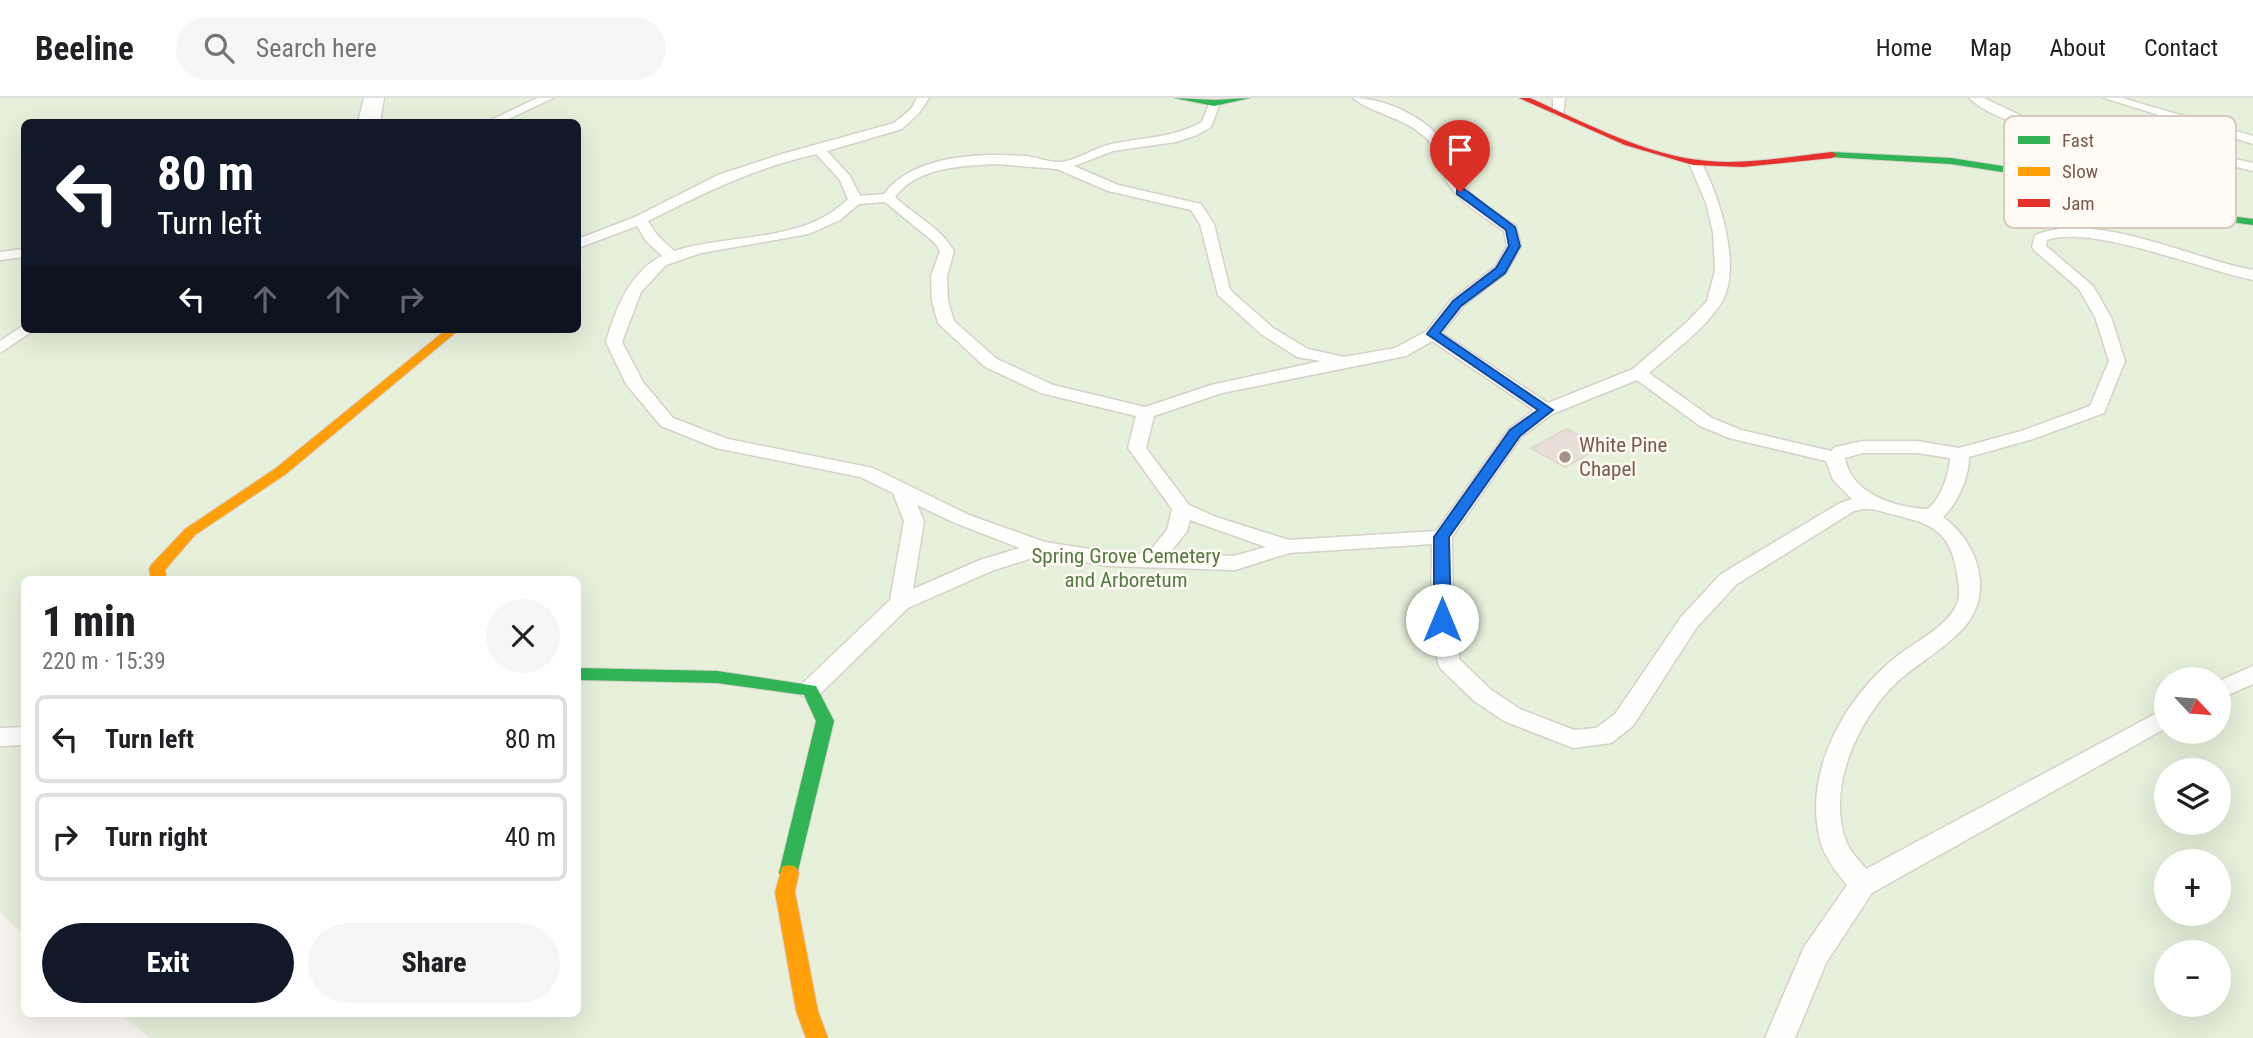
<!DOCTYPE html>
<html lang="en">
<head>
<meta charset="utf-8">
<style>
	body { margin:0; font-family:"Roboto Condensed",sans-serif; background:#f6f6f6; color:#202124; height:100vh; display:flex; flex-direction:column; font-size:26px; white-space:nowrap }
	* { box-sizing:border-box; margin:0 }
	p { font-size:23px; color:#757577 }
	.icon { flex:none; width:38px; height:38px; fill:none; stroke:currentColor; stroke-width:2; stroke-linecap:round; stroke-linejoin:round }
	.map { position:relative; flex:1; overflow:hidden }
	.drawer { position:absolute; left:21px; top:478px; width:560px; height:441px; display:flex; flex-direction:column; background:#fff; border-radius:10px; box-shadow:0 7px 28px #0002 }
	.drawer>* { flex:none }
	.top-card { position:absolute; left:21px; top:21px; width:560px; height:214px; border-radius:10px; box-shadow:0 7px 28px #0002; background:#111827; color:#fff; overflow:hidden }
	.needle { width:46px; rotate:116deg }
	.controls { position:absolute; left:2154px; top:569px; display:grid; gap:14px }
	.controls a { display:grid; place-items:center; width:77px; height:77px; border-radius:50%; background:#fff; box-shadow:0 7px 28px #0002; font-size:35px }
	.pin { position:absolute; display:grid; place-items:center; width:60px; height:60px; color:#fff; margin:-72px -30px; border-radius:50% 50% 50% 0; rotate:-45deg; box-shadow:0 0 7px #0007 }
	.pin .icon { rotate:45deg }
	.me { position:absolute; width:77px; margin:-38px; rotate:0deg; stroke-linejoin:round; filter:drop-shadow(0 0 5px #0008) }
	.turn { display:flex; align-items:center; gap:24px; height:147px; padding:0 21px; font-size:32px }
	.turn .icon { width:91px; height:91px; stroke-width:2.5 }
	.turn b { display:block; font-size:49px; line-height:60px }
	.lanes { display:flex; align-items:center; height:66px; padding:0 21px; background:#0003; justify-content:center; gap:35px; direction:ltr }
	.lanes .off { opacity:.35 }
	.round { display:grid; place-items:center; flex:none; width:74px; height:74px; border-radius:37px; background:#f6f6f6 }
	.headline { display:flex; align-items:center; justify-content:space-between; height:119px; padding:0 21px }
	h1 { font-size:42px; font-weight:800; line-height:52px }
	.action { display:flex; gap:14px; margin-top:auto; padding:14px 21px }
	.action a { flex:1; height:80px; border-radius:42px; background:#111827; color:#fff; font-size:28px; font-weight:800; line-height:80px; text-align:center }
	.action a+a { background:#f6f6f6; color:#202124 }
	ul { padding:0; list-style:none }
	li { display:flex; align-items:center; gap:21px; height:88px; margin:0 14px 10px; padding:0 7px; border:4px solid #e0e0e0; border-radius:10px }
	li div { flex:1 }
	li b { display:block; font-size:26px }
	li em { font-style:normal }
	header { display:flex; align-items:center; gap:42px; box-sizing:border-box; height:98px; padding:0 35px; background:#fff; border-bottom:2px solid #e0e0e0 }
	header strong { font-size:33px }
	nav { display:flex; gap:38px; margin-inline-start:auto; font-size:24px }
	.search { width:490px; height:63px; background:#f6f6f6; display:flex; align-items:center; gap:18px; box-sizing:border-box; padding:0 24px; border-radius:38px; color:#757577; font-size:26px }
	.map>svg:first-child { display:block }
	.green { fill:#e7f0db; fill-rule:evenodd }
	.building { fill:#e6ded7; stroke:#e2d8d2; stroke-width:2 }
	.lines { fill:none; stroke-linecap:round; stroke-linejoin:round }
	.lane-casing { stroke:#d7d1cb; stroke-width:3 }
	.street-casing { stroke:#d7d1cb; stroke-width:3 }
	.fast-casing { stroke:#d9d2cb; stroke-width:2 }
	.slow-casing { stroke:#d9d2cb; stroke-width:2 }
	.jam-casing { stroke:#d9d2cb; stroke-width:2 }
	.lane { fill:#fefefd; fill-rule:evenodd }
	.street { fill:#fefefd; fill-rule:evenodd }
	.fast { fill:#30b455; fill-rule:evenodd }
	.slow { fill:#ff9f0a; fill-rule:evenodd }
	.jam { fill:#e5322d; fill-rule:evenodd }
	.route { fill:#1a73e8; stroke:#114b97; stroke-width:2 }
	.poi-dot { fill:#a69286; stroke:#fffaf3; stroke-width:2.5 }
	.labels { text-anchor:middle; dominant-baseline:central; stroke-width:5; stroke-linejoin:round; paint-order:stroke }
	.poi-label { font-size:21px; fill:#7a5c4d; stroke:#fffaf3; text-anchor:start }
	.park-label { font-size:21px; fill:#537a41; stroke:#fffaf3 }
	.key { fill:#fffaf3; stroke:#d7cbc1; stroke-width:2 }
	.key-label { font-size:19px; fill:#7a5c4d }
</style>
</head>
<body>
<header>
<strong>Beeline</strong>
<div class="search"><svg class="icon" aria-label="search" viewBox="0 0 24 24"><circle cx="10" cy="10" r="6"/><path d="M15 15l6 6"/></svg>Search here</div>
<nav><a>Home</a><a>Map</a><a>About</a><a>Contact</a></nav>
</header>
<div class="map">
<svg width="2253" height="940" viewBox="0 0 2253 940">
	<rect width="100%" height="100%" fill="#f9f5f0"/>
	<path class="green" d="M0,0H2253V940H150L120,915H578V481H24V836L0,815ZM24,24H578V231H24ZM2166,581H2219V634H2166ZM2166,672H2219V724H2166ZM2166,763H2219V816H2166ZM2166,854H2219V906H2166Z"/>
	<polygon class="building" points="1567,331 1601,349 1565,369 1531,350"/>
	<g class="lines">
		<defs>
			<g id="lane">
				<polygon points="537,0 553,0 502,24 487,24"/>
				<path d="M917,0H929L919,15L902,31L827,53L850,78L860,98L884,96C913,57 980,55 1025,58C1036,59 1051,65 1062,64C1077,62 1093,51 1108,47C1140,39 1172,41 1202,24L1210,3H1218L1220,5L1211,29L1197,37L1176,44L1113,53L1074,68L1118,87L1201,106L1214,126L1230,192L1273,230L1308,251L1344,259L1395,250L1427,233L1451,202L1495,169L1507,148L1504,133C1485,119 1463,107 1449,87C1439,71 1440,52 1425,39C1404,19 1372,16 1353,0C1385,0 1429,20 1447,49C1454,61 1454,77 1464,88C1478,105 1498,116 1516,128L1521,148L1506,175L1463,208L1442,235L1548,305L1633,271L1687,224L1707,203L1715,173L1713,134L1706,105L1689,65L1690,62H1700C1719,96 1744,172 1720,207C1702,233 1673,254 1649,275L1712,320L1741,332L1831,353L1835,349L1863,343H1917L1959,350L2021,333L2090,308L2109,263L2095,219L2079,191L2034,152L2032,149L2035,137C2099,113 2188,160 2253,172V182C2202,172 2092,126 2047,142L2046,148L2093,188L2111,219L2125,263L2104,315L2033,341L1969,359C1969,379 1958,405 1943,419C1976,443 1994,490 1967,526C1948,549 1919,564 1897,584C1858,621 1825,692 1847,745C1851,755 1860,763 1866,771L2166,610V630L1872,795L1826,865L1795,940H1765L1804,849L1847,787C1836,774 1824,758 1820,742C1803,674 1844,601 1896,559C1916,543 1944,531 1956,508C1961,498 1959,487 1957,476C1951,434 1933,426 1895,417C1879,413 1870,408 1854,413L1737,486L1697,529L1633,628L1611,645L1573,650L1504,623L1474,603L1441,571L1438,565L1431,522L1432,446L1289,455L1235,472L1108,468L1042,457L994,472L908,510L818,598L810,600L802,598L798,592L802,586L890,502L904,423L893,395L860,379L716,350L661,328L626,286L606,244C615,212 630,173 662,158L646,143L637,128L578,150V141L635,119L718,77L782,56L894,25L911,11ZM816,56L840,82L848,101C803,146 730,135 674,153L657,137L648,123C704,95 754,70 816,56ZM996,66L1057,71L1108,93L1191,112L1200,126L1218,197L1261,236L1297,259L1321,263L1211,287L1145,309L1053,287L997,261L954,223L948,203L947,178L954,153C939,128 916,119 895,99C917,69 961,68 996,66ZM885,104L935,145L940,153L931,178L932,203L938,225L985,269L1041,295L1136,318L1128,350L1172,411L1167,432L1147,456L1108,454L1045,444L969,417L873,370L728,341L673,320L643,284L622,244L641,194L666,167L701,155L809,136L840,122L859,106ZM1432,243L1534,312L1509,331L1436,433L1289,442L1216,419L1189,407L1146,350L1154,318L1222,295L1406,258ZM1637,282L1700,328L1729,340L1826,363L1833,382L1852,401L1840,405L1721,476L1681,519L1615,616L1596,630L1574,632L1520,611L1490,591L1460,562L1453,522L1452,439L1521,339L1552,316ZM1863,355H1917L1950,360C1949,377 1941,400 1928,411C1896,410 1851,396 1845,360ZM917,407L955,425L1020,450L980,462L913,491L924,423ZM1190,422L1266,449L1234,458L1169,456L1187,433Z"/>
				<polygon points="1553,0 1565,0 1563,18 1553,16"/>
				<path d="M1969,0H1984L2024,19L2064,30L2157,44L2253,65V73C2222,65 2190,58 2159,52C2106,43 2009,37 1969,0Z"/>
				<polygon points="2104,0 2122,0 2253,38 2253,46"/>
				<polygon points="24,151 24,159 0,162 0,154"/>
				<polygon points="24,227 24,231 36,231 0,255 0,243"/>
				<polygon points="2253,568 2253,586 2219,601 2219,583"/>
				<polygon points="24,629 24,647 0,648 0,630"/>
			</g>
			<polygon id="street" points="364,0 384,0 380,24 358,24"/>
			<g id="fast">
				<polygon points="1174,0 1214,2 1250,0 1214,8"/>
				<polygon points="1832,54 1951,60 2073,79 2215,116 2253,121 2253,127 2215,122 2073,85 1951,66 1829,59 1827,57"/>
				<polygon points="578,570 717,573 816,588 834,623 796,781 789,783 782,781 779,775 816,623 804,597 717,585 578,582"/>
			</g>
			<g id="slow">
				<polygon points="447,231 460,231 286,376 195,437 165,472 167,481 151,481 149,471 151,467 185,431 276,370"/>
				<polygon points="789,767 796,769 799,775 795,794 818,913 828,940 806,940 796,913 775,794 782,769"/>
			</g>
			<path id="jam" d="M1519,0H1530C1586,25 1646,58 1708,63C1749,67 1791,58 1832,54L1837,57L1832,60L1743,69L1693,67L1625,47Z"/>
		</defs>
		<use href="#lane" class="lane-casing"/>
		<use href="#street" class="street-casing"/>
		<use href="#fast" class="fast-casing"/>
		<use href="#slow" class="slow-casing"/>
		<use href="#jam" class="jam-casing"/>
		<use href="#lane" class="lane"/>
		<use href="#street" class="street"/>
		<use href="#fast" class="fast"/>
		<use href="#slow" class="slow"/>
		<use href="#jam" class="jam"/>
	</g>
	<polygon class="route" points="1457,91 1464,91 1515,129 1520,148 1505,175 1461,208 1440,235 1553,312 1520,338 1449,439 1451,522 1442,527 1434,522 1434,439 1510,332 1538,312 1427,236 1453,203 1496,170 1509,148 1506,132 1457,96"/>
	<circle class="poi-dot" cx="1565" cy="359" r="7"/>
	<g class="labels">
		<g class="poi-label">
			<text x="1579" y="347">White Pine<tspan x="1579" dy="24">Chapel</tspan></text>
		</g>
		<g class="park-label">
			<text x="1126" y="458">Spring Grove Cemetery<tspan x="1126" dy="24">and Arboretum</tspan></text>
		</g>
	</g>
	<rect x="2004" y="18" width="232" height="112" rx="10" class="key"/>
	<rect x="2018" y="38" width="32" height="8" fill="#30b455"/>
	<rect x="2018" y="69" width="32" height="9" fill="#ff9f0a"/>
	<rect x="2018" y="101" width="32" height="8" fill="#e5322d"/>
	<g class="key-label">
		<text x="2062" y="49">Fast</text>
		<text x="2062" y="80">Slow</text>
		<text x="2062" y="112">Jam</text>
	</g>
</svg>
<div class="controls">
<a><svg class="needle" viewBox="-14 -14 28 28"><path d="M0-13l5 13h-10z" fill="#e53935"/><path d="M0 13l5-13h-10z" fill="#757577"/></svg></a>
<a><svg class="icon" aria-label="layers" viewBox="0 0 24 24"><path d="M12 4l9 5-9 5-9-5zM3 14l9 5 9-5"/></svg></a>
<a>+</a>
<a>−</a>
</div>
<div class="pin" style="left:1460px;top:94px;background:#d93025"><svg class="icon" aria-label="arrive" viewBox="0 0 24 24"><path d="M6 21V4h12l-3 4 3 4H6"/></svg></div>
<svg class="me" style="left:1442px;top:522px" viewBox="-20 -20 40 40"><circle r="19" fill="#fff"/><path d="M0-13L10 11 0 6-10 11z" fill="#1a73e8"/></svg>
<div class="top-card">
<div class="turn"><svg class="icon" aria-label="left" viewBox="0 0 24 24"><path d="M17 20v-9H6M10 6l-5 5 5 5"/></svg><div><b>80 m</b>Turn left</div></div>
<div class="lanes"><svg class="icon" aria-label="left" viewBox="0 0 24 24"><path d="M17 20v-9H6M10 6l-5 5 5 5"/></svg><svg class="icon off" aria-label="ahead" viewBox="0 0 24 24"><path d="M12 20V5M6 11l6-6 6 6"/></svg><svg class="icon off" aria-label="ahead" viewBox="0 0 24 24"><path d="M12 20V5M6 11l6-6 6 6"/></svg><svg class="icon off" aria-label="right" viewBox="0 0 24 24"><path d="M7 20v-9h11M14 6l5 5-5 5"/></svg></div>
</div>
<section class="drawer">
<div class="headline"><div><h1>1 min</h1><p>220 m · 15:39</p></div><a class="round"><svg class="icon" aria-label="close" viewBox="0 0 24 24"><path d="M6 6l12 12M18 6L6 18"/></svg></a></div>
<ul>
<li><svg class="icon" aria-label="left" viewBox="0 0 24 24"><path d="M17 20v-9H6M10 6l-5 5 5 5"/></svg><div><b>Turn left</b></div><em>80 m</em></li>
<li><svg class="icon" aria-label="right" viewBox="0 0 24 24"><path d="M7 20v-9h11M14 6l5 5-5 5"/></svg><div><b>Turn right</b></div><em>40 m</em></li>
</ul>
<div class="action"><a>Exit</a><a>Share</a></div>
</section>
</div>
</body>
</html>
